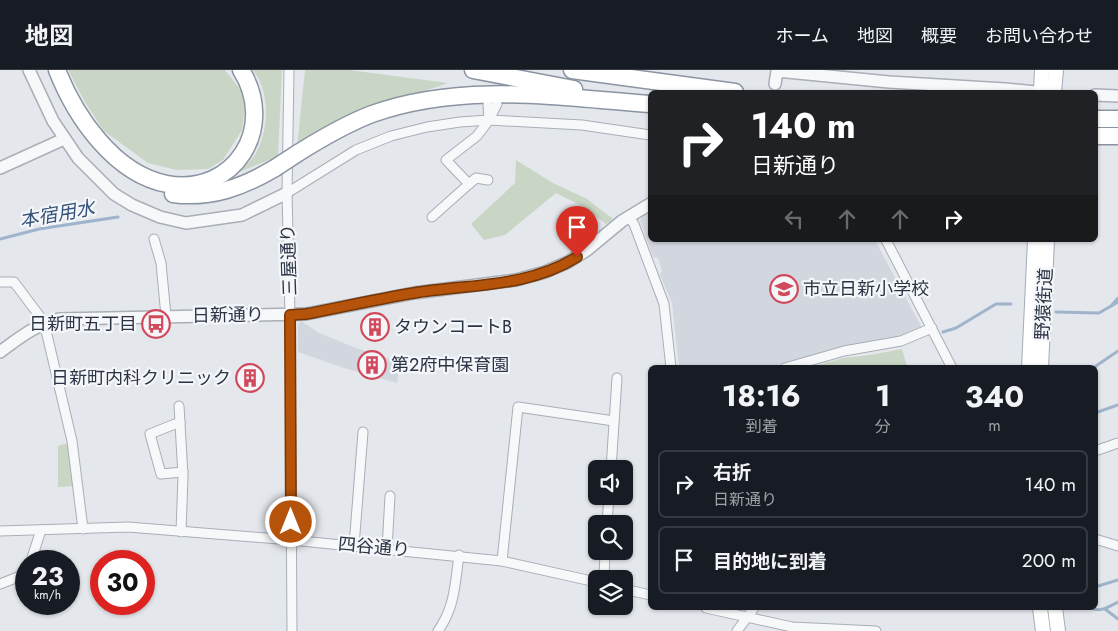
<!DOCTYPE html>
<html lang="ja">
<head>
<meta charset="utf-8">
<style>
	body { margin:0; font-family:Jost,"Noto Sans JP",sans-serif; background:#20242c; color:#f1f3f6; height:100vh; display:flex; flex-direction:column; font-size:19px; white-space:nowrap }
	* { box-sizing:border-box; margin:0 }
	p { font-size:16px; color:#9ea1a6 }
	.icon { flex:none; width:28px; height:28px; fill:none; stroke:currentColor; stroke-width:2; stroke-linecap:round; stroke-linejoin:round }
	.map { position:relative; flex:1; overflow:hidden }
	.side { position:absolute; left:648px; top:295px; width:450px; height:245px; display:flex; flex-direction:column; background:#171b24; border-radius:8px; box-shadow:0 1px 4px #0004 }
	.side>* { flex:none }
	.guide { position:absolute; left:648px; top:20px; width:450px; height:152px; border-radius:8px; box-shadow:0 1px 4px #0004; background:#202124; color:#fff; overflow:hidden }
	.buttons { position:absolute; left:588px; top:390px; display:grid; gap:10px }
	.buttons a { display:grid; place-items:center; width:45px; height:45px; border-radius:8px; background:#171b24; box-shadow:0 1px 4px #0004; font-size:25px }
	.speed { position:absolute; left:15px; top:480px; display:flex; gap:10px; font-size:25px; font-weight:700; text-align:center }
	.speed>* { display:grid; place-content:center; width:65px; height:65px; border-radius:50%; background:#171b24; box-shadow:0 1px 4px #0004; line-height:1 }
	.speed small { font-size:12px; font-weight:400 }
	.speed .limit { border:8px solid #d22; background:#fff; color:#111 }
	.pin { position:absolute; display:grid; place-items:center; width:42px; height:42px; color:#fff; margin:-51px -21px; border-radius:50% 50% 50% 0; rotate:-45deg; box-shadow:0 0 5px #0007 }
	.pin .icon { rotate:45deg }
	.me { position:absolute; width:55px; margin:-28px; rotate:0deg; stroke-linejoin:round; filter:drop-shadow(0 0 4px #0008) }
	.turn { display:flex; align-items:center; gap:18px; height:105px; padding:0 20px; font-size:22px }
	.turn .icon { width:65px; height:65px; stroke-width:2.5 }
	.turn b { display:block; font-size:35px; line-height:42px }
	.lanes { display:flex; align-items:center; height:48px; padding:0 20px; background:#0003; justify-content:center; gap:25px; direction:ltr }
	.lanes .off { opacity:.35 }
	.eta { display:flex; justify-content:space-evenly; align-items:center; height:85px; text-align:center }
	.eta b { font-size:30px; font-weight:700; line-height:35px }
	ul { padding:0; list-style:none }
	li { display:flex; align-items:center; gap:15px; height:68px; margin:0 10px 8px; padding:0 10px; border:2px solid #363941; border-radius:8px }
	li div { flex:1 }
	li b { display:block; font-size:19px }
	li em { font-style:normal }
	header { display:flex; align-items:center; gap:30px; box-sizing:border-box; height:70px; padding:0 25px; background:#171b24; border-bottom:1px solid #363941 }
	header strong { font-size:24px }
	nav { display:flex; gap:28px; margin-inline-start:auto; font-size:18px }
	.map>svg:first-child { display:block }
	.built { fill:#d2d6de }
	.green { fill:#c9d6c5 }
	.lines { fill:none; stroke-linecap:round; stroke-linejoin:round }
	.stream { stroke:#9fb4cc; stroke-width:3 }
	.minor-casing { stroke:#a9aeb7; stroke-width:11 }
	.tertiary-casing { stroke:#a9aeb7; stroke-width:14 }
	.primary-casing { stroke:#a3abb8; stroke-width:16 }
	.motorway-casing { stroke:#8b94a3; stroke-width:19 }
	.minor { stroke:#f7f8fa; stroke-width:9 }
	.tertiary { stroke:#f7f8fa; stroke-width:11 }
	.primary { stroke:#fff; stroke-width:14 }
	.motorway { stroke:#fff; stroke-width:16 }
	.motorway-bridge-casing { stroke:#8b94a3; stroke-width:19; stroke-linecap:butt }
	.motorway-bridge { stroke:#fff; stroke-width:16 }
	.route-casing { stroke:#753606; stroke-width:12 }
	.route { stroke:#b45309; stroke-width:9 }
	.labels { text-anchor:middle; dominant-baseline:central; stroke-width:4.5; stroke-linejoin:round; paint-order:stroke }
	.street-label { font-size:18px; fill:#2b3445; stroke:#f4f6f9 }
	.poi-label { font-size:18px; fill:#2b3445; stroke:#f4f6f9; text-anchor:start }
	.water-label { font-size:19px; font-style:italic; fill:#34527a; stroke:#f4f6f9 }
</style>
</head>
<body>
<header>
<strong>地図</strong>
<nav><a>ホーム</a><a>地図</a><a>概要</a><a>お問い合わせ</a></nav>
</header>
<div class="map">
<svg width="1118" height="561" viewBox="0 0 1118 561">
	<rect width="100%" height="100%" fill="#e4e7ec"/>
	<g class="built">
		<polygon points="650,139 650,170 875,170 922,258 900,268 846,276 771,297 679,297 672,233 660,205 662,201 658,188 653,187 640,151 643,144"/>
		<polygon points="301,251 319,263 356,278 400,292 397,313 344,298 298,282 298,255"/>
	</g>
	<g class="green">
		<polygon points="68,0 225,0 246,27 242,60 223,90 208,99 177,100 148,93 104,61 85,32"/>
		<path d="M253,0H282L278,86L235,104C241,99 250,92 255,85C269,60 271,24 253,0Z"/>
		<polygon points="305,0 349,0 448,13 374,38 297,78"/>
		<polygon points="516,90 553,113 587,129 613,149 606,154 582,136 556,123 505,165 484,170 471,154 515,113"/>
		<polygon points="902,279 907,297 811,297 843,288 870,285"/>
		<polygon points="72,372 77,416 58,417 58,376"/>
	</g>
	<g class="lines">
		<g class="stream">
			<polyline points="0,169 39,159 118,147"/>
			<polyline points="1112,235 1118,228"/>
			<polyline points="1056,242 1099,243 1118,232"/>
			<polyline points="943,262 956,258 996,234 1011,234"/>
			<polyline points="1093,298 1118,281"/>
			<polyline points="1095,343 1118,335"/>
			<polyline points="1095,517 1118,510"/>
			<path d="M1091,538C1101,543 1110,536 1118,532"/>
			<polyline points="1105,539 1118,549"/>
		</g>
		<defs>
			<g id="minor">
				<polyline points="289,0 287,123 290,245 292,561"/>
				<polyline points="488,34 489,50"/>
				<polyline points="469,114 476,108 488,110"/>
				<polyline points="287,123 356,80 391,66 427,57 460,52 489,50 582,55 650,65"/>
				<polyline points="432,147 469,114 446,90 477,66 489,50 497,34"/>
				<polyline points="629,147 634,154 664,234 671,298"/>
				<polyline points="154,169 161,193 166,246"/>
				<polyline points="886,170 952,298"/>
				<polyline points="0,212 14,212 44,252 72,371 83,459"/>
				<polyline points="785,298 844,281 901,271 932,258"/>
				<polyline points="179,336 183,406 181,462"/>
				<polyline points="180,352 150,364 161,404 183,402"/>
				<polyline points="1095,381 1118,373"/>
				<polyline points="611,399 617,308"/>
				<polyline points="607,454 609,426"/>
				<polyline points="0,461 128,457 291,470 502,491 596,512"/>
				<polyline points="1095,469 1118,476"/>
				<polyline points="354,476 363,362"/>
				<polyline points="387,479 390,426"/>
				<polyline points="31,491 41,460"/>
				<polyline points="502,491 518,337 614,351"/>
				<polyline points="604,509 605,481"/>
				<polyline points="0,514 18,507 26,501"/>
				<polyline points="624,519 650,525"/>
				<polyline points="706,538 792,557 876,561"/>
				<path d="M438,561C455,537 455,514 459,485"/>
				<polyline points="737,561 754,538"/>
			</g>
			<g id="tertiary">
				<polyline points="29,0 53,51 78,88 114,124 132,135 160,147 186,153 242,145 287,123"/>
				<polyline points="775,14 777,1 889,12 1005,19 1036,22"/>
				<polyline points="1095,25 1118,26"/>
				<polyline points="0,98 64,69"/>
				<path d="M0,282C19,268 35,255 59,249L306,244L414,223L516,210L545,202L568,192L587,180L622,151L650,134"/>
			</g>
			<g id="primary">
				<polyline points="1041,22 1042,0"/>
				<polyline points="1054,22 1056,0"/>
				<polyline points="1029,298 1035,170"/>
				<polyline points="1041,298 1047,170"/>
				<polyline points="1040,538 1043,561"/>
				<polyline points="1055,538 1058,561"/>
			</g>
			<g id="motorway">
				<path d="M57,0C75,46 114,104 167,114C235,126 277,57 241,0"/>
				<polyline points="473,0 574,19"/>
				<polyline points="572,0 735,22"/>
				<polyline points="1095,49 1118,49"/>
				<polyline points="1095,66 1118,66"/>
				<path d="M298,83C322,68 346,54 372,44C461,12 558,27 650,34"/>
				<path d="M173,124C211,129 243,117 275,98"/>
			</g>
		</defs>
		<use href="#minor" class="minor-casing"/>
		<use href="#tertiary" class="tertiary-casing"/>
		<use href="#primary" class="primary-casing"/>
		<use href="#motorway" class="motorway-casing"/>
		<use href="#minor" class="minor"/>
		<use href="#tertiary" class="tertiary"/>
		<use href="#primary" class="primary"/>
		<use href="#motorway" class="motorway"/>
		<defs>
			<polyline id="motorway-bridge" points="275,98 298,83"/>
		</defs>
		<use href="#motorway-bridge" class="motorway-bridge-casing"/>
		<use href="#motorway-bridge" class="motorway-bridge"/>
	</g>
	<g class="lines">
		<defs>
			<path id="route" d="M291,452L290,245L306,244C342,237 378,229 414,223C469,214 528,218 577,187"/>
		</defs>
		<use href="#route" class="route-casing"/>
		<use href="#route" class="route"/>
	</g>
	<defs>
		<symbol id="school-ring" viewBox="-11 -11 22 22"><circle r="9.5" fill="#f4f6f9" stroke="#d1495b" stroke-width="1.5"/><path d="M0-5L7-2L0 1L-7-2ZM-4 1L0 2.5L4 1V4Q0 6-4 4Z" fill="#d1495b"/></symbol>
		<symbol id="bus-ring" viewBox="-11 -11 22 22"><circle r="9.5" fill="#f4f6f9" stroke="#d1495b" stroke-width="1.5"/><path d="M-5-6H5V4H4V6H2V4H-2V6H-4V4H-5ZM-3.5-4V0h7V-4ZM-3.5 1.2v1.5H-2V1.2ZM2 1.2v1.5H3.5V1.2Z" fill="#d1495b"/></symbol>
		<symbol id="building-ring" viewBox="-11 -11 22 22"><circle r="9.5" fill="#f4f6f9" stroke="#d1495b" stroke-width="1.5"/><path d="M-4-6H4V6H1V3H-1V6H-4ZM-2.5-4.3h1.7v1.8h-1.7ZM.8-4.3h1.7v1.8H.8ZM-2.5-1h1.7V.8h-1.7ZM.8-1h1.7V.8H.8Z" fill="#d1495b"/></symbol>
	</defs>
	<g fill-rule="evenodd">
		<use href="#school-ring" x="768" y="203" width="32" height="32"/>
		<use href="#bus-ring" x="140" y="238" width="32" height="32"/>
		<use href="#building-ring" x="359" y="241" width="32" height="32"/>
		<use href="#building-ring" x="356" y="279" width="32" height="32"/>
		<use href="#building-ring" x="234" y="292" width="32" height="32"/>
	</g>
	<g class="labels">
		<g class="street-label">
			<text transform="translate(289 190) rotate(-92)">三屋通り</text>
			<text transform="translate(1044 234) rotate(-87)">野猿街道</text>
			<text transform="translate(228 245) rotate(-1)">日新通り</text>
			<text transform="translate(374 477) rotate(5)">四谷通り</text>
		</g>
		<g class="poi-label">
			<text x="803" y="219">市立日新小学校</text>
			<text x="137" y="254" text-anchor="end">日新町五丁目</text>
			<text x="394" y="257">タウンコートB</text>
			<text x="391" y="295">第2府中保育園</text>
			<text x="231" y="308" text-anchor="end">日新町内科クリニック</text>
		</g>
		<g class="water-label">
			<text transform="translate(57 144) rotate(-10)">本宿用水</text>
		</g>
	</g>
</svg>
<div class="buttons">
<a><svg class="icon" aria-label="sound" viewBox="0 0 24 24"><path d="M4 9h4l5-4v14l-5-4H4zM17 9q2 3 0 6"/></svg></a>
<a><svg class="icon" aria-label="search" viewBox="0 0 24 24"><circle cx="10" cy="10" r="6"/><path d="M15 15l6 6"/></svg></a>
<a><svg class="icon" aria-label="layers" viewBox="0 0 24 24"><path d="M12 4l9 5-9 5-9-5zM3 14l9 5 9-5"/></svg></a>
</div>
<div class="speed"><div>23<small>km/h</small></div><div class="limit">30</div></div>
<div class="pin" style="left:577px;top:187px;background:#d93025"><svg class="icon" aria-label="arrive" viewBox="0 0 24 24"><path d="M6 21V4h12l-3 4 3 4H6"/></svg></div>
<svg class="me" style="left:291px;top:452px" viewBox="-20 -20 40 40"><circle r="17" fill="#b45309" stroke="#fff" stroke-width="3"/><path d="M0-11L8 9 0 5-8 9z" fill="#fff"/></svg>
<div class="guide">
<div class="turn"><svg class="icon" aria-label="right" viewBox="0 0 24 24"><path d="M7 20v-9h11M14 6l5 5-5 5"/></svg><div><b>140 m</b>日新通り</div></div>
<div class="lanes"><svg class="icon off" aria-label="left" viewBox="0 0 24 24"><path d="M17 20v-9H6M10 6l-5 5 5 5"/></svg><svg class="icon off" aria-label="ahead" viewBox="0 0 24 24"><path d="M12 20V5M6 11l6-6 6 6"/></svg><svg class="icon off" aria-label="ahead" viewBox="0 0 24 24"><path d="M12 20V5M6 11l6-6 6 6"/></svg><svg class="icon" aria-label="right" viewBox="0 0 24 24"><path d="M7 20v-9h11M14 6l5 5-5 5"/></svg></div>
</div>
<section class="side">
<div class="eta">
<div><b>18:16</b><p>到着</p></div>
<div><b>1</b><p>分</p></div>
<div><b>340</b><p>m</p></div>
</div>
<ul>
<li><svg class="icon" aria-label="right" viewBox="0 0 24 24"><path d="M7 20v-9h11M14 6l5 5-5 5"/></svg><div><b>右折</b><p>日新通り</p></div><em>140 m</em></li>
<li><svg class="icon" aria-label="arrive" viewBox="0 0 24 24"><path d="M6 21V4h12l-3 4 3 4H6"/></svg><div><b>目的地に到着</b></div><em>200 m</em></li>
</ul>
</section>
</div>
</body>
</html>
